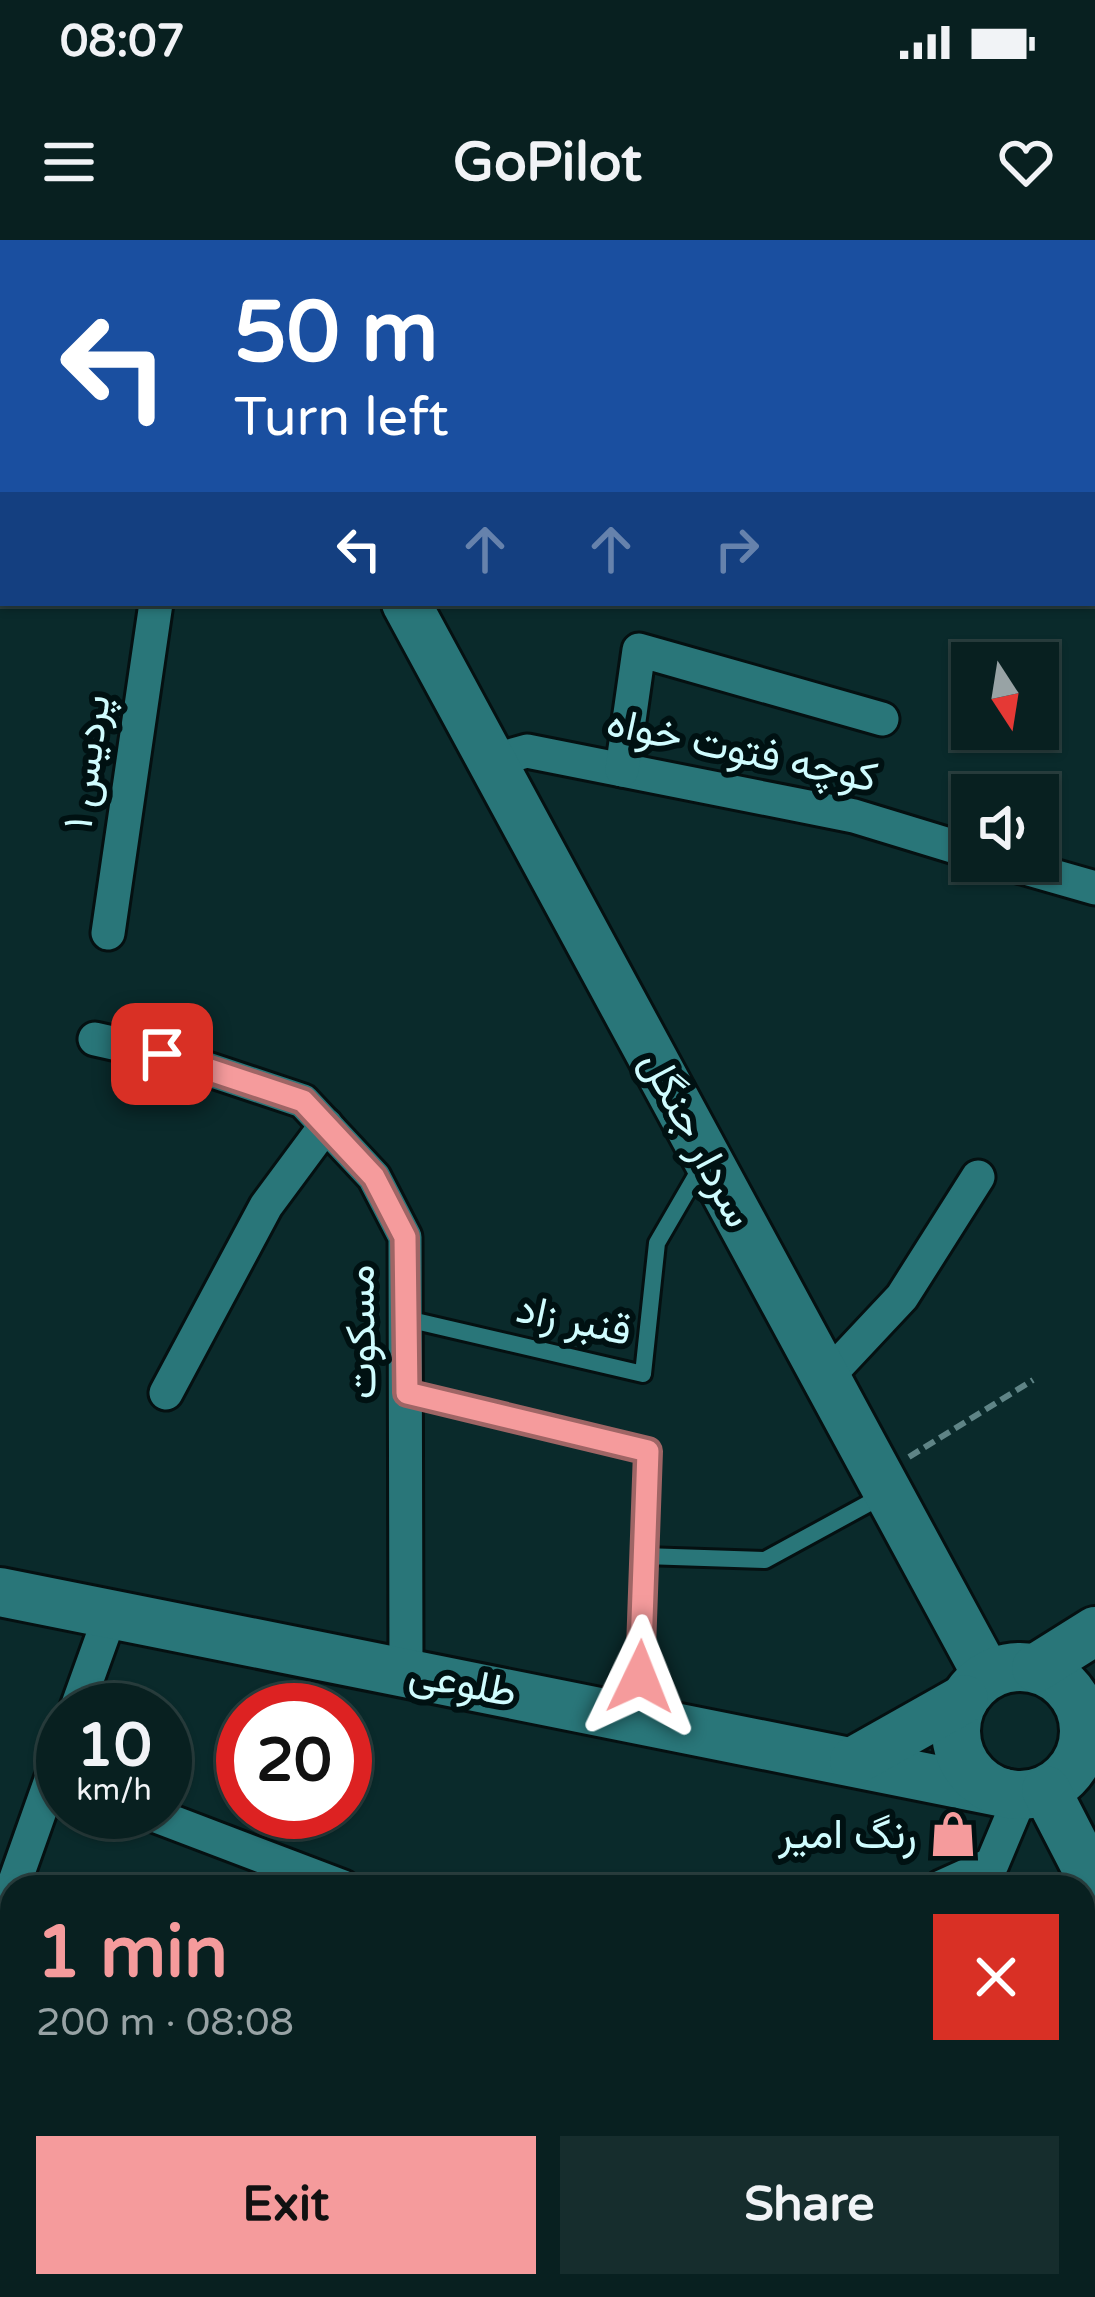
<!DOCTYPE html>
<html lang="en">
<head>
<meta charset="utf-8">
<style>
	body { margin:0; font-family:"Varela Round",Vazirmatn,sans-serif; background:#162d2d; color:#f1f3f6; height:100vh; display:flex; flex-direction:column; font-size:45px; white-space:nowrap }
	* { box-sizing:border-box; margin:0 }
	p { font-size:39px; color:#98a3a5 }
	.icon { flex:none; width:66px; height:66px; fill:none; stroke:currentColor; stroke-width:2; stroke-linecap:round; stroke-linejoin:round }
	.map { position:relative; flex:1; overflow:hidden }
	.drawer { position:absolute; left:0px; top:1635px; width:1095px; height:423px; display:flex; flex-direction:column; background:#082020; border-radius:36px 36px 0 0; box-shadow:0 3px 9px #0004,0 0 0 3px #293e3e }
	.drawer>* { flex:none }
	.guide { position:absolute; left:0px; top:0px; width:1095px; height:366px; box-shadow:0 3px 9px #0004,0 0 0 3px #293e3e; background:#1a4fa0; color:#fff; overflow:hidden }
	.needle { width:78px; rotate:168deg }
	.tools { position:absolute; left:951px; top:402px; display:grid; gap:24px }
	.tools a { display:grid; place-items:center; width:108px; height:108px; border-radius:0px; background:#082020; box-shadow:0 3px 9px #0004,0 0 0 3px #293e3e; font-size:60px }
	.speed { position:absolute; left:36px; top:1443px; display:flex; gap:24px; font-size:60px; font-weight:700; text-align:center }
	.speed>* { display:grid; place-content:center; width:156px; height:156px; border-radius:50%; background:#082020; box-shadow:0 3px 9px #0004,0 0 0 3px #293e3e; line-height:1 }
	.speed small { font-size:30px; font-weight:400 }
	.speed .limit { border:18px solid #d22; background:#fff; color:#111 }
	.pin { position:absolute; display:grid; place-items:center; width:102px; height:102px; color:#fff; margin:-51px; border-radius:24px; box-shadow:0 6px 18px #0006 }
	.me { position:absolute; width:132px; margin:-66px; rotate:2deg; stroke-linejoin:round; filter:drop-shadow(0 0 9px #0008) }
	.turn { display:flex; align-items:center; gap:42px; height:252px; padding:0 36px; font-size:54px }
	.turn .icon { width:156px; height:156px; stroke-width:2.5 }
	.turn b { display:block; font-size:84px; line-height:102px }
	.lanes { display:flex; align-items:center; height:114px; padding:0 36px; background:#0003; justify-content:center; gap:60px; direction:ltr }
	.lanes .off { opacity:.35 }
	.round { display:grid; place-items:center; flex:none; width:126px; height:126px; border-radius:0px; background:#162d2d }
	.overview { display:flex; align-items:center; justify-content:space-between; height:204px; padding:0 36px }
	h1 { font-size:72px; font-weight:700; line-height:90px; color:#f59b9c }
	.primary-button { display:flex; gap:24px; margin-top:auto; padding:24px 36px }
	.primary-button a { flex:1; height:138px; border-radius:0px; background:#f59b9c; color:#111; font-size:48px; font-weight:700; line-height:138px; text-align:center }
	.primary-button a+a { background:#162d2d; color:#f1f3f6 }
	.status { display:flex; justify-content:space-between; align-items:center; height:84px; padding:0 60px; background:#082020; direction:ltr }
	.status svg { height:33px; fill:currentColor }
	header { display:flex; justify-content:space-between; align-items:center; height:156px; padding:0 36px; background:#082020; font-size:54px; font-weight:700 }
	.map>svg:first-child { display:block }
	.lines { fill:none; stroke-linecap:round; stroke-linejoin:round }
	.lane-casing { stroke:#051011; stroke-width:22 }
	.street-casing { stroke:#051011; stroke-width:39 }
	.secondary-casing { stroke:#051011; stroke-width:54 }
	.path { stroke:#5f8486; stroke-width:6; stroke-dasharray:12 6; stroke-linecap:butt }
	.lane { stroke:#297679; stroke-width:16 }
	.street { stroke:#297679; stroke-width:33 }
	.secondary { stroke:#297679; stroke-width:48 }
	.route-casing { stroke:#9f6565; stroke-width:30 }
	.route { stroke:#f59b9c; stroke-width:21 }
	.labels { text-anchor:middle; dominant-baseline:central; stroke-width:12; stroke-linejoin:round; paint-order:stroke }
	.street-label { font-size:42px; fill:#cffcfe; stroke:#001112 }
	.poi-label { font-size:42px; fill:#cffcfe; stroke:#001112; text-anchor:end }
</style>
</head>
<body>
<div class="status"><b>08:07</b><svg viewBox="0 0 49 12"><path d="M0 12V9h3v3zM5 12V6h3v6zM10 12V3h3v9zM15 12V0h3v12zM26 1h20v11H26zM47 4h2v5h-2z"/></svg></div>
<header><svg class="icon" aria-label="menu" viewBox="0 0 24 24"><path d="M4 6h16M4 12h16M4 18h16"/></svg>GoPilot<svg class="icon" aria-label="heart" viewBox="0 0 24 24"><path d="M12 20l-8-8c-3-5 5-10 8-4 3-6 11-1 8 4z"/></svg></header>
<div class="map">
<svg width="1095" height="2057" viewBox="0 0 1095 2057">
	<rect width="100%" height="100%" fill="#0a2a2b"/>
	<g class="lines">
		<defs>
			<g id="lane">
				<polyline points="407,1079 643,1134 657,1003 704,922"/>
				<polyline points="407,1153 648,1211 638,1478"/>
				<polyline points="644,1316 765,1320 884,1255"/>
			</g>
			<g id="street">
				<polyline points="696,3 696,0"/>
				<polyline points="0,235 3,235"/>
				<polyline points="1092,242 1095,242"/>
				<polyline points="492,521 527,511 854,576 972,612"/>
				<polyline points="622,530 639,410 882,479"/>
				<polyline points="1001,621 1095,648"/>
				<polyline points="108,693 156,363"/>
				<polyline points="95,799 162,814 303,861 374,937 405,997 406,1431"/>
				<polyline points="826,1138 902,1057 978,937"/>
				<polyline points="166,1153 266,966 326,885"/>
				<polyline points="76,1470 111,1373"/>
				<polyline points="146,1572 343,1647"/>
				<polyline points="13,1647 63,1506"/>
				<polyline points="941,1647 992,1624 1021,1555"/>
				<polyline points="0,1685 12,1651"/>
				<polyline points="0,1788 12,1792"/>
				<polyline points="1083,1995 1095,2000"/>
				<polyline points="265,2055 268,2046"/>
				<polyline points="979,2057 991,2046"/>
			</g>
			<g id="secondary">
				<polyline points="221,0 223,3"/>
				<polyline points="406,363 987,1435"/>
				<polyline points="0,1352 1004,1553"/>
				<circle cx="1020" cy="1491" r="64"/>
				<polyline points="1036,1428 1095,1391"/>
				<polyline points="854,1521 964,1459"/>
				<polyline points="1046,1550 1095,1645"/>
			</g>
		</defs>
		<use href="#lane" class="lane-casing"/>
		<use href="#street" class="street-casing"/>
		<use href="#secondary" class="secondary-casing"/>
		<polyline class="path" points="909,1217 1033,1140"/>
		<use href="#lane" class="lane"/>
		<use href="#street" class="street"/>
		<use href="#secondary" class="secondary"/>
	</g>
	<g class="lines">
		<defs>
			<polyline id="route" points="162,814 303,861 374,937 405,997 407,1153 648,1211 640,1437"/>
		</defs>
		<use href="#route" class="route-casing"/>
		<use href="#route" class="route"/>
	</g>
	<defs>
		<symbol id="shop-bare" viewBox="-9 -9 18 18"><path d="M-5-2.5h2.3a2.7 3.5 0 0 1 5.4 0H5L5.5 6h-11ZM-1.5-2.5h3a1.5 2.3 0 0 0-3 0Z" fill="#f59b9c" stroke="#001112" stroke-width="2.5" paint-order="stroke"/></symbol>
	</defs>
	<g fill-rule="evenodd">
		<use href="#shop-bare" x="920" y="1561" width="66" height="66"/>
	</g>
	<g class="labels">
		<g class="street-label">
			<text transform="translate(742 510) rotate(12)">کوچه فتوت خواه</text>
			<text transform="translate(87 522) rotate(-82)">پردیس ۱</text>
			<text transform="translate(697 899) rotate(62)">سردار جنگل</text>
			<text transform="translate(574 1080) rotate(12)">قنبر زاد</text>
			<text transform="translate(361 1092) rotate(-91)">مسکوت</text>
			<text transform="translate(463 1443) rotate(11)">طلوعی</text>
		</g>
		<g class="poi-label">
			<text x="917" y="1594">رنگ امیر</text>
		</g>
	</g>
</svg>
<div class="tools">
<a><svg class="needle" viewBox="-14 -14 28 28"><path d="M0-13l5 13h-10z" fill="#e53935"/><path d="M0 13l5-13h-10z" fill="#98a3a5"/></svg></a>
<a><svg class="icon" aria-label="sound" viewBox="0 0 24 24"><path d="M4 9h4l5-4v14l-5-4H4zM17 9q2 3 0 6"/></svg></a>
</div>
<div class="speed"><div>10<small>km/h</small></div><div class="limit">20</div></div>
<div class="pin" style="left:162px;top:814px;background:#d93025"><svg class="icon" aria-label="arrive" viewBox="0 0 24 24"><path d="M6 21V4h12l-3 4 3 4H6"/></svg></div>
<svg class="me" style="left:640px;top:1437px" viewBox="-20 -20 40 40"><path d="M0-17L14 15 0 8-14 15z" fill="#f59b9c" stroke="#fff" stroke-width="4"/></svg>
<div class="guide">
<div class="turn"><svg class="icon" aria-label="left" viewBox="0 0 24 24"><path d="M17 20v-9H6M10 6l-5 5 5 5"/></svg><div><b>50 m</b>Turn left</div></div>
<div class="lanes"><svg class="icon" aria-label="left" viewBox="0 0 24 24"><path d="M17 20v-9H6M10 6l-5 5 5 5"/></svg><svg class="icon off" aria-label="ahead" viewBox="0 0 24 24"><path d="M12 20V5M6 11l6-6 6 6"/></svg><svg class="icon off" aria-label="ahead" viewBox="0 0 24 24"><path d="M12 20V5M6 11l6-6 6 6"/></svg><svg class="icon off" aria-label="right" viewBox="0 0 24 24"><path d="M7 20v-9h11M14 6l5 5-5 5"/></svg></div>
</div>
<section class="drawer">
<div class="overview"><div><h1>1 min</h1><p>200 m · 08:08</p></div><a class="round" style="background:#d93025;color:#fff"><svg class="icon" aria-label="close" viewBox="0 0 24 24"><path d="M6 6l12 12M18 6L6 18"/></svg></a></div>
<div class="primary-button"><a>Exit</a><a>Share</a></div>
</section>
</div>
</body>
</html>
